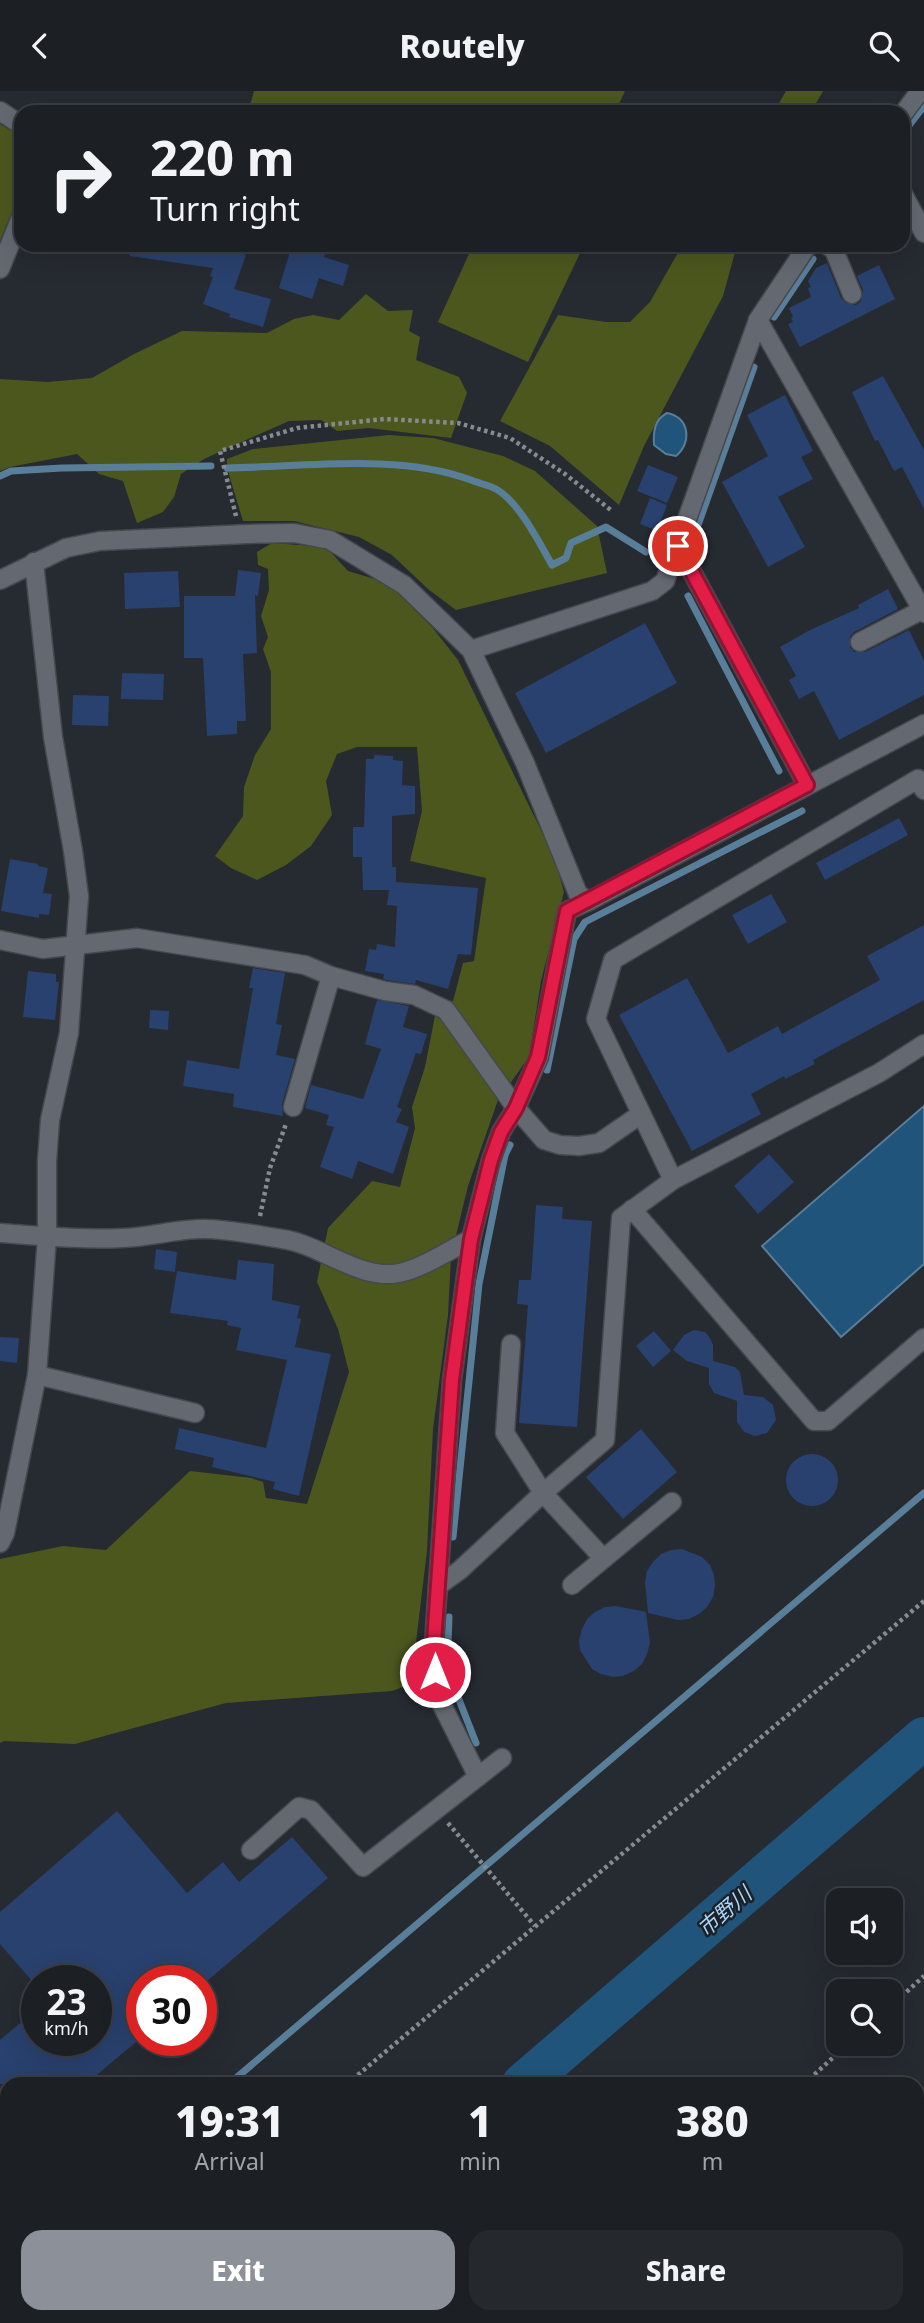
<!DOCTYPE html>
<html lang="en">
<head>
<meta charset="utf-8">
<style>
	body { margin:0; font-family:"Noto Sans","Noto Sans JP",sans-serif; background:#25282d; color:#f1f3f6; height:100vh; display:flex; flex-direction:column; font-size:26px; white-space:nowrap }
	* { box-sizing:border-box; margin:0 }
	p { font-size:23px; color:#a0a3a7 }
	.icon { flex:none; width:38px; height:38px; fill:none; stroke:currentColor; stroke-width:2; stroke-linecap:round; stroke-linejoin:round }
	.map { position:relative; flex:1; overflow:hidden }
	.drawer { position:absolute; left:0px; top:1986px; width:924px; height:247px; display:flex; flex-direction:column; background:#1c2025; border-radius:21px 21px 0 0; box-shadow:0 7px 28px #0002,0 0 0 2px #3a3e42 }
	.drawer>* { flex:none }
	.top-card { position:absolute; left:14px; top:14px; width:896px; height:147px; border-radius:21px; box-shadow:0 7px 28px #0002,0 0 0 2px #3a3e42; background:#1c2025; color:#f1f3f6; overflow:hidden }
	.controls { position:absolute; left:826px; top:1797px; display:grid; gap:14px }
	.controls a { display:grid; place-items:center; width:77px; height:77px; border-radius:14px; background:#1c2025; box-shadow:0 7px 28px #0002,0 0 0 2px #3a3e42; font-size:35px }
	.speed { position:absolute; left:21px; top:1874px; display:flex; gap:14px; font-size:35px; font-weight:700; text-align:center }
	.speed>* { display:grid; place-content:center; width:91px; height:91px; border-radius:50%; background:#1c2025; box-shadow:0 7px 28px #0002,0 0 0 2px #3a3e42; line-height:1 }
	.speed small { font-size:18px; font-weight:400 }
	.speed .limit { border:10px solid #d22; background:#fff; color:#111 }
	.pin { position:absolute; display:grid; place-items:center; width:60px; height:60px; color:#fff; margin:-30px; border:4px solid #fff; border-radius:50%; box-shadow:0 2px 7px #0007 }
	.me { position:absolute; width:77px; margin:-38px; rotate:0deg; stroke-linejoin:round; filter:drop-shadow(0 0 5px #0008) }
	.turn { display:flex; align-items:center; gap:24px; height:147px; padding:0 21px; font-size:32px }
	.turn .icon { width:91px; height:91px; stroke-width:2.5 }
	.turn b { display:block; font-size:49px; line-height:60px }
	.eta { display:flex; justify-content:space-evenly; align-items:center; height:119px; text-align:center }
	.eta b { font-size:42px; font-weight:800; line-height:49px }
	.action { display:flex; gap:14px; margin-top:auto; padding:14px 21px }
	.action a { flex:1; height:80px; border-radius:21px; background:#8c9099; color:#fff; font-size:28px; font-weight:800; line-height:80px; text-align:center }
	.action a+a { background:#25282d; color:#f1f3f6 }
	header { display:flex; justify-content:space-between; align-items:center; height:91px; padding:0 21px; background:#1c2025; font-size:32px; font-weight:800 }
	.map>svg:first-child { display:block }
	.green { fill:#4c571d }
	.water { fill:#20547a; stroke:#597e9a; stroke-width:2 }
	.lines { fill:none; stroke-linecap:round; stroke-linejoin:round }
	.stream { stroke:#597e9a; stroke-width:7 }
	.river { stroke:#20547a; stroke-width:42 }
	.building { fill:#29416e }
	.minor-casing { stroke:#45484e; stroke-width:21 }
	.path { stroke:#878a90; stroke-width:4.5; stroke-dasharray:3.5 3.5; stroke-linecap:butt }
	.minor { stroke:#646971; stroke-width:18 }
	.route-casing { stroke:#92132f; stroke-width:18 }
	.route { stroke:#e11d48; stroke-width:12 }
	.labels { text-anchor:middle; dominant-baseline:central; stroke-width:5; stroke-linejoin:round; paint-order:stroke }
	.water-label { font-size:21px; font-style:italic; fill:#a9d5f9; stroke:#1c2027 }
</style>
</head>
<body>
<header><svg class="icon" aria-label="back" viewBox="0 0 24 24"><path d="M15 5l-7 7 7 7"/></svg>Routely<svg class="icon" aria-label="search" viewBox="0 0 24 24"><circle cx="10" cy="10" r="6"/><path d="M15 15l6 6"/></svg></header>
<div class="map">
<svg width="924" height="2232" viewBox="0 0 924 2232">
	<rect width="100%" height="100%" fill="#262a31"/>
	<g class="green">
		<polygon points="254,0 625,0 615,21 258,21 249,18"/>
		<polygon points="786,0 823,0 811,21 774,21"/>
		<polygon points="0,33 21,46 21,99 0,150"/>
		<polygon points="473,154 584,154 528,271 438,231"/>
		<polygon points="685,154 737,154 723,205 644,355 619,414 550,355 500,330 558,224 606,231 630,231 650,211 676,165"/>
		<polygon points="366,203 388,220 413,219 409,240 420,246 416,269 459,286 467,302 451,347 369,337 337,340 321,329 289,330 246,349 204,368 181,383 174,406 163,421 137,432 123,390 99,383 77,363 10,376 0,380 0,288 48,291 92,287 134,263 182,240 267,242 294,228 313,224 339,229"/>
		<polygon points="389,344 433,347 503,365 535,380 597,435 607,482 456,519 428,498 392,464 359,446 294,430 243,430 227,377 227,368 253,358"/>
		<polygon points="272,452 326,456 348,480 388,492 432,536 458,569 555,768 564,801 541,890 529,966 498,1009 468,1095 451,1165 448,1224 433,1338 427,1460 411,1593 392,1600 226,1612 75,1653 4,1650 0,1652 0,1468 63,1455 106,1459 190,1380 251,1387 263,1391 266,1407 307,1413 349,1281 338,1238 317,1191 328,1137 372,1090 400,1096 415,1037 412,1016 425,976 438,909 453,910 463,872 474,870 486,787 410,770 422,720 417,656 357,656 337,663 326,690 332,724 311,755 286,774 257,789 231,777 215,765 243,725 244,696 255,664 271,638 271,581 263,558 268,546 261,525 269,499 268,478 258,474 257,461"/>
	</g>
	<g class="water">
		<path d="M667,322C690,326 692,352 676,365L666,363L654,354C653,340 655,328 667,322Z"/>
		<polygon points="924,1015 924,1173 841,1246 762,1155"/>
	</g>
	<g class="lines">
		<g class="stream">
			<polyline points="903,42 924,15"/>
			<polyline points="774,226 813,168"/>
			<path d="M227,377C305,376 398,362 471,389C478,392 488,394 496,398C519,411 539,451 552,474L566,467L571,452L606,436L646,461"/>
			<polyline points="0,385 11,380 62,377 211,375"/>
			<polyline points="691,454 754,276"/>
			<polyline points="688,505 779,680"/>
			<polyline points="547,979 574,848 585,831 802,720"/>
			<polyline points="453,1446 479,1193 505,1064 510,1054"/>
			<polyline points="449,1526 447,1578 476,1652"/>
			<polyline points="229,1993 924,1402"/>
			<polyline points="0,2187 7,2181"/>
		</g>
		<g class="river">
			<polyline points="523,1993 924,1647"/>
			<polyline points="247,2232 254,2226"/>
		</g>
	</g>
	<g class="building">
		<polygon points="130,154 185,154 220,159 222,155 246,164 234,198 271,208 263,236 229,226 230,223 203,213 213,186 210,185 213,177 130,165"/>
		<polygon points="292,154 328,154 324,166 349,174 343,195 319,187 312,208 279,197"/>
		<polygon points="827,172 841,207 846,212 856,214 861,210 863,199 857,185 879,174 895,208 800,256 788,233 793,231 791,227 793,226 789,217 811,206 808,197 811,196 808,190 816,177"/>
		<polygon points="883,285 924,359 924,418 902,376 894,380 878,349 875,350 852,301"/>
		<polygon points="785,304 813,360 801,366 813,388 778,406 805,456 768,476 722,391 768,365 747,324"/>
		<polygon points="648,374 678,386 667,412 637,400"/>
		<polygon points="650,407 667,414 657,440 640,433"/>
		<polygon points="238,479 261,482 258,505 255,504 257,562 243,563 246,630 237,630 237,643 207,645 203,567 184,567 184,505 235,505"/>
		<polygon points="178,480 180,516 125,518 124,482"/>
		<polygon points="888,498 898,518 854,541 850,545 850,556 854,561 865,561 909,539 924,570 924,604 839,649 814,600 799,608 789,589 796,585 780,556 810,539 859,517 858,514"/>
		<polygon points="645,532 677,592 546,662 515,602"/>
		<polygon points="122,582 164,583 163,609 121,608"/>
		<polygon points="73,604 109,605 108,635 72,634"/>
		<polygon points="374,664 393,665 393,669 403,670 402,694 415,695 415,723 392,725 392,776 396,776 396,791 478,797 471,864 458,863 448,898 416,889 415,893 387,889 383,888 384,883 365,880 369,858 376,859 377,853 395,856 397,815 387,814 389,799 363,799 362,766 353,766 353,736 364,736 366,668 374,668"/>
		<polygon points="899,727 908,744 825,789 816,772"/>
		<polygon points="10,768 38,773 38,775 48,777 43,802 52,803 49,824 39,823 39,827 1,820"/>
		<polygon points="771,803 787,831 748,853 732,824"/>
		<polygon points="924,834 924,909 813,969 815,973 785,988 784,985 751,1003 761,1023 692,1060 619,924 687,887 728,962 778,935 782,943 880,889 867,865"/>
		<polygon points="253,877 285,882 276,933 282,934 276,964 295,968 282,1013 283,1025 233,1016 234,1003 183,995 187,969 239,978 253,897 249,897"/>
		<polygon points="28,880 56,883 56,891 59,891 55,929 23,926"/>
		<polygon points="377,909 409,915 403,936 427,943 421,963 416,962 397,1016 402,1018 396,1031 409,1036 393,1083 358,1070 352,1088 320,1076 334,1036 326,1034 329,1024 305,1017 311,994 363,1008 381,958 365,953"/>
		<polygon points="150,919 169,920 168,939 149,937"/>
		<polygon points="769,1063 794,1091 758,1123 734,1095"/>
		<polygon points="536,1114 563,1116 562,1128 592,1130 577,1336 519,1332 528,1214 517,1213 519,1189 531,1189"/>
		<polygon points="156,1158 177,1161 175,1181 154,1178"/>
		<polygon points="238,1169 274,1173 272,1209 300,1215 297,1227 301,1228 295,1256 331,1263 299,1405 273,1398 275,1391 212,1376 214,1367 175,1358 179,1337 266,1357 287,1269 236,1259 241,1237 227,1234 228,1230 170,1222 177,1180 236,1189"/>
		<polygon points="694,1239 705,1241 710,1247 713,1254 713,1270 735,1276 740,1281 744,1304 763,1306 773,1314 776,1329 767,1342 755,1345 744,1341 737,1331 737,1310 714,1302 709,1293 709,1277 687,1270 673,1259 684,1244"/>
		<polygon points="654,1240 671,1260 653,1276 636,1255"/>
		<polygon points="0,1246 19,1247 17,1272 0,1270"/>
		<polygon points="641,1338 677,1381 623,1428 586,1386"/>
		<circle cx="812" cy="1389" r="26"/>
		<polygon points="682,1458 702,1466 710,1474 714,1484 715,1495 713,1506 707,1516 699,1523 689,1528 678,1529 648,1522 645,1491 647,1480 653,1471 661,1463 671,1459"/>
		<polygon points="616,1515 646,1521 650,1552 647,1563 642,1573 634,1580 623,1585 612,1586 601,1583 592,1578 580,1559 579,1549 582,1538 587,1528 595,1521 605,1516"/>
		<polygon points="117,1720 187,1802 223,1771 239,1791 292,1746 328,1787 207,1890 142,1890 142,1946 86,1993 0,1993 0,1949 37,1918 37,1950 96,1950 96,1890 32,1890 0,1853 0,1821"/>
	</g>
	<g class="lines">
		<defs>
			<g id="minor">
				<polyline points="0,20 21,34"/>
				<polyline points="903,23 920,0"/>
				<polyline points="903,103 924,142"/>
				<polyline points="827,154 834,159 852,203"/>
				<polyline points="0,178 21,126"/>
				<polyline points="758,229 924,522"/>
				<polyline points="678,455 807,694"/>
				<polyline points="0,489 66,457 100,450 247,443 294,442 330,449 404,494 471,559 525,672 578,803 589,810"/>
				<polyline points="860,551 922,519"/>
				<polyline points="471,559 652,500 665,490 758,229 808,154"/>
				<polyline points="0,849 43,858 137,847 305,874 331,885 385,900 414,904 446,919 516,1017 544,1049 560,1054 579,1055 599,1052 641,1023"/>
				<polyline points="293,1016 331,885"/>
				<polyline points="673,1089 596,928 613,869 918,688 924,699"/>
				<polyline points="632,1118 814,1330 828,1330 924,1247"/>
				<path d="M0,1142C41,1145 82,1149 123,1147C150,1146 176,1138 203,1138C229,1138 256,1144 282,1148C320,1153 360,1190 399,1182C421,1178 451,1158 471,1148"/>
				<polyline points="511,1253 505,1342 543,1402 603,1467"/>
				<polyline points="37,1284 195,1322"/>
				<polyline points="0,1452 5,1442 37,1284 47,1146 47,1070 50,1029 69,942 79,805 73,760 53,646 34,471"/>
				<polyline points="572,1494 672,1411"/>
				<polyline points="438,1495 460,1479 543,1402 605,1349 621,1127 673,1089 879,982 924,953"/>
				<polyline points="478,1686 442,1614 436,1595 433,1567 452,1289 471,1148 491,1069 501,1041 516,1017 539,966 567,820 589,810 924,633"/>
				<polyline points="251,1759 299,1716 311,1719 363,1776 502,1667"/>
			</g>
		</defs>
		<use href="#minor" class="minor-casing"/>
		<g class="path">
			<polyline points="236,425 220,360 297,337 384,328 458,332 510,347 565,383 612,420"/>
			<polyline points="260,1125 270,1077 286,1033"/>
			<polyline points="448,1732 535,1835"/>
			<polyline points="891,1915 924,1885"/>
			<polyline points="347,1993 924,1510"/>
			<polyline points="804,1993 848,1953"/>
			<polyline points="68,2232 75,2226"/>
			<polyline points="524,2232 531,2226"/>
		</g>
		<use href="#minor" class="minor"/>
	</g>
	<g class="lines">
		<defs>
			<polyline id="route" points="435,1581 433,1567 452,1289 471,1148 491,1069 501,1041 516,1017 538,966 567,820 807,694 678,455"/>
		</defs>
		<use href="#route" class="route-casing"/>
		<use href="#route" class="route"/>
	</g>
	<g class="labels">
		<g class="water-label">
			<text transform="translate(724 1820) rotate(-41)">市野川</text>
		</g>
	</g>
</svg>
<div class="controls">
<a><svg class="icon" aria-label="sound" viewBox="0 0 24 24"><path d="M4 9h4l5-4v14l-5-4H4zM17 9q2 3 0 6"/></svg></a>
<a><svg class="icon" aria-label="search" viewBox="0 0 24 24"><circle cx="10" cy="10" r="6"/><path d="M15 15l6 6"/></svg></a>
</div>
<div class="speed"><div>23<small>km/h</small></div><div class="limit">30</div></div>
<div class="pin" style="left:678px;top:455px;background:#d93025"><svg class="icon" aria-label="arrive" viewBox="0 0 24 24"><path d="M6 21V4h12l-3 4 3 4H6"/></svg></div>
<svg class="me" style="left:435px;top:1581px" viewBox="-20 -20 40 40"><circle r="17" fill="#e11d48" stroke="#fff" stroke-width="3"/><path d="M0-11L8 9 0 5-8 9z" fill="#fff"/></svg>
<div class="top-card">
<div class="turn"><svg class="icon" aria-label="right" viewBox="0 0 24 24"><path d="M7 20v-9h11M14 6l5 5-5 5"/></svg><div><b>220 m</b>Turn right</div></div>
</div>
<section class="drawer">
<div class="eta">
<div><b>19:31</b><p>Arrival</p></div>
<div><b>1</b><p>min</p></div>
<div><b>380</b><p>m</p></div>
</div>
<div class="action"><a>Exit</a><a>Share</a></div>
</section>
</div>
</body>
</html>
